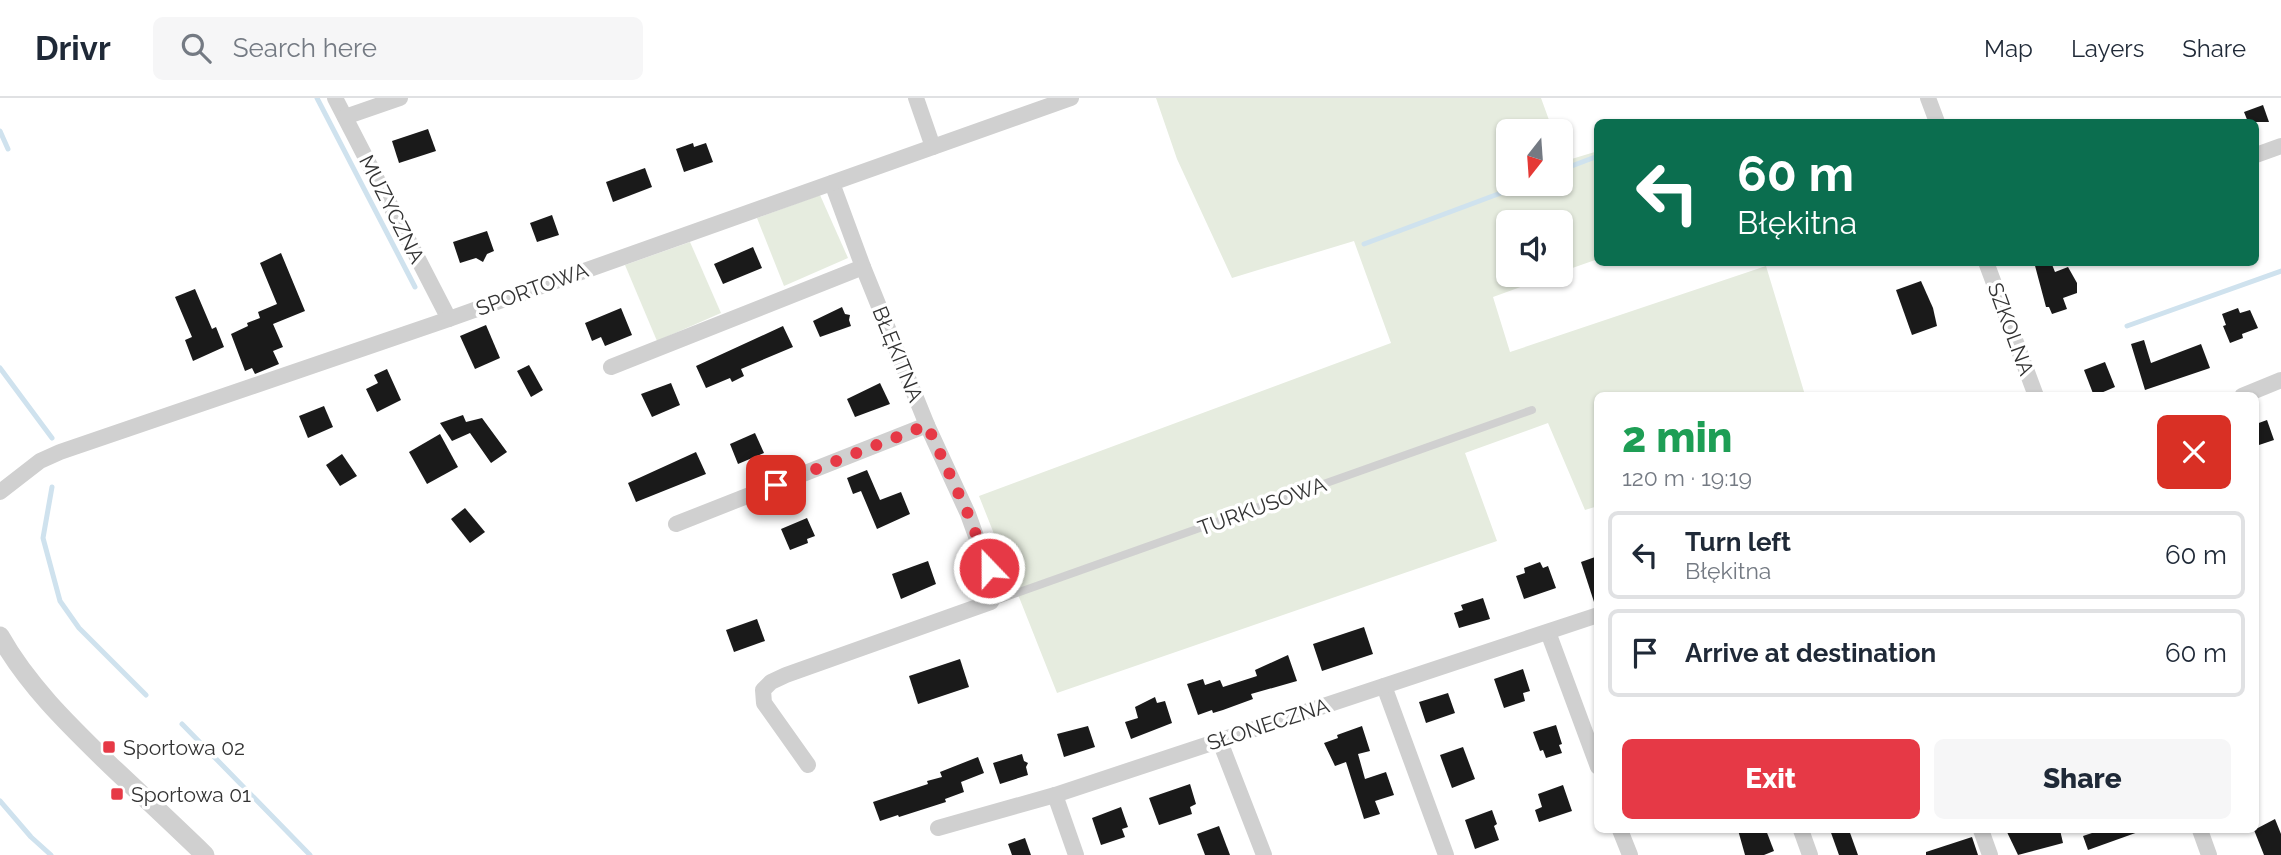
<!DOCTYPE html>
<html lang="en">
<head>
<meta charset="utf-8">
<style>
	body { margin:0; font-family:Raleway,sans-serif; background:#f6f6f7; color:#1f2937; height:100vh; display:flex; flex-direction:column; font-size:26px; white-space:nowrap }
	* { box-sizing:border-box; margin:0 }
	p { font-size:23px; color:#747a83 }
	.icon { flex:none; width:38px; height:38px; fill:none; stroke:currentColor; stroke-width:2; stroke-linecap:round; stroke-linejoin:round }
	.map { position:relative; flex:1; overflow:hidden }
	.drawer { position:absolute; left:1594px; top:294px; width:665px; height:441px; display:flex; flex-direction:column; background:#fff; border-radius:10px; box-shadow:0 2px 5px #0004 }
	.drawer>* { flex:none }
	.banner { position:absolute; left:1594px; top:21px; width:665px; height:147px; border-radius:10px; box-shadow:0 2px 5px #0004; background:#0b6e4f; color:#fff; overflow:hidden }
	.needle { width:46px; rotate:197deg }
	.buttons { position:absolute; left:1496px; top:21px; display:grid; gap:14px }
	.buttons a { display:grid; place-items:center; width:77px; height:77px; border-radius:10px; background:#fff; box-shadow:0 2px 5px #0004; font-size:35px }
	.pin { position:absolute; display:grid; place-items:center; width:60px; height:60px; color:#fff; margin:-30px; border-radius:14px; box-shadow:0 4px 10px #0006 }
	.me { position:absolute; width:77px; margin:-38px; rotate:338deg; stroke-linejoin:round; filter:drop-shadow(0 0 5px #0008) }
	.turn { display:flex; align-items:center; gap:24px; height:147px; padding:0 28px; font-size:32px }
	.turn .icon { width:91px; height:91px; stroke-width:2.5 }
	.turn b { display:block; font-size:49px; line-height:60px }
	.round { display:grid; place-items:center; flex:none; width:74px; height:74px; border-radius:10px; background:#f6f6f7 }
	.headline { display:flex; align-items:center; justify-content:space-between; height:119px; padding:0 28px }
	h1 { font-size:42px; font-weight:800; line-height:52px; color:#1e9e55 }
	.button { display:flex; gap:14px; margin-top:auto; padding:14px 28px }
	.button a { flex:1; height:80px; border-radius:10px; background:#e63946; color:#fff; font-size:28px; font-weight:800; line-height:80px; text-align:center }
	.button a+a { background:#f6f6f7; color:#1f2937 }
	ul { padding:0; list-style:none }
	li { display:flex; align-items:center; gap:21px; height:88px; margin:0 14px 10px; padding:0 14px; border:4px solid #e0e1e3; border-radius:10px }
	li div { flex:1 }
	li b { display:block; font-size:26px }
	li em { font-style:normal }
	header { display:flex; align-items:center; gap:42px; box-sizing:border-box; height:98px; padding:0 35px; background:#fff; border-bottom:2px solid #e0e1e3 }
	header strong { font-size:33px }
	nav { display:flex; gap:38px; margin-inline-start:auto; font-size:24px }
	.search { width:490px; height:63px; background:#f6f6f7; display:flex; align-items:center; gap:18px; box-sizing:border-box; padding:0 24px; border-radius:10px; color:#747a83; font-size:26px }
	.map>svg:first-child { display:block }
	.green { fill:#e6ecdf }
	.lines { fill:none; stroke-linecap:round; stroke-linejoin:round }
	.stream { stroke:#cfe2ee; stroke-width:5 }
	.building { fill:#1a1a1a }
	.service { stroke:#d0d0d0; stroke-width:8 }
	.minor { stroke:#d0d0d0; stroke-width:16 }
	.tertiary { stroke:#d0d0d0; stroke-width:19 }
	.route { stroke:#e63946; stroke-width:12; stroke-dasharray:0 21.6 }
	.poi-dot { fill:#e63946; stroke:#fff; stroke-width:2.5 }
	.labels { text-anchor:middle; dominant-baseline:central; stroke-width:7; stroke-linejoin:round; paint-order:stroke }
	.street-label { font-size:21px; fill:#333; stroke:#fff }
	.poi-label { font-size:21px; fill:#333; stroke:#fff; text-anchor:start }
</style>
</head>
<body>
<header>
<strong>Drivr</strong>
<div class="search"><svg class="icon" aria-label="search" viewBox="0 0 24 24"><circle cx="10" cy="10" r="6"/><path d="M15 15l6 6"/></svg>Search here</div>
<nav><a>Map</a><a>Layers</a><a>Share</a></nav>
</header>
<div class="map">
<svg width="2281" height="757" viewBox="0 0 2281 757">
	<rect width="100%" height="100%" fill="#fff"/>
	<g class="green">
		<polygon points="1156,0 1541,0 1553,33 1508,33 1508,86 1561,86 1561,55 1565,63 1598,53 1598,161 1561,174 1561,124 1508,124 1508,177 1554,177 1493,199 1510,254 1766,168 1805,297 1598,298 1598,408 1585,412 1548,325 1465,355 1497,443 1057,595 979,398 1391,245 1354,143 1232,180 1177,61"/>
		<polygon points="820,97 848,160 784,188 757,120"/>
		<polygon points="690,144 721,215 657,243 625,167"/>
	</g>
	<g class="lines">
		<g class="stream">
			<polyline points="317,0 415,189"/>
			<polyline points="0,33 8,51"/>
			<polyline points="1561,72 1598,58"/>
			<polyline points="1364,146 1525,86"/>
			<polyline points="2127,228 2281,173"/>
			<polyline points="0,270 52,340"/>
			<polyline points="52,389 43,440 60,503 79,530 146,597"/>
			<polyline points="182,626 310,757"/>
			<polyline points="0,703 31,739 51,757"/>
		</g>
	</g>
	<g class="building">
		<polygon points="2263,7 2269,24 2248,24 2244,14"/>
		<polygon points="428,31 436,53 399,65 392,43"/>
		<polygon points="693,45 694,49 706,45 713,64 684,74 676,51"/>
		<polygon points="645,70 652,89 613,104 606,84"/>
		<polygon points="552,117 559,137 537,144 530,125"/>
		<polygon points="487,133 494,153 487,156 483,164 476,160 460,165 453,144"/>
		<polygon points="753,149 762,170 723,186 714,166"/>
		<polygon points="281,155 305,213 273,226 283,249 273,253 279,266 255,276 252,270 245,273 231,236 248,228 247,225 260,220 258,214 277,206 260,165"/>
		<polygon points="2034,164 2051,164 2055,174 2068,169 2077,185 2077,195 2063,200 2067,211 2052,216 2049,209 2046,209"/>
		<polygon points="1921,183 1933,210 1937,228 1912,237 1896,192"/>
		<polygon points="195,191 212,231 216,229 224,249 193,263 185,242 192,239 175,199"/>
		<polygon points="842,209 845,216 850,217 849,222 851,228 820,239 813,223"/>
		<polygon points="621,210 632,237 605,248 601,239 592,243 585,225"/>
		<polygon points="2238,210 2240,215 2250,212 2258,230 2242,236 2243,240 2230,245 2223,228 2226,227 2222,216"/>
		<polygon points="486,227 500,260 475,271 460,238"/>
		<polygon points="783,228 793,249 741,271 744,278 732,284 730,280 706,290 696,268"/>
		<polygon points="2144,242 2151,265 2201,246 2210,270 2145,292 2131,246"/>
		<polygon points="2105,264 2115,289 2094,298 2084,272"/>
		<polygon points="529,267 543,292 531,299 517,273"/>
		<polygon points="387,271 401,302 377,314 366,291 378,285 374,277"/>
		<polygon points="671,285 680,307 652,319 641,296"/>
		<polygon points="880,285 890,306 855,319 847,301"/>
		<polygon points="324,308 333,329 308,340 299,318"/>
		<polygon points="463,317 466,324 482,320 507,354 491,365 470,335 452,343 440,325"/>
		<polygon points="2267,322 2274,342 2256,348 2256,326"/>
		<polygon points="755,335 764,355 738,366 730,346"/>
		<polygon points="440,336 458,369 427,386 409,354"/>
		<polygon points="696,354 706,376 636,404 628,385"/>
		<polygon points="342,356 357,378 340,388 326,367"/>
		<polygon points="867,372 880,402 901,394 910,416 877,431 861,393 853,396 847,380"/>
		<polygon points="465,410 485,434 470,445 451,421"/>
		<polygon points="807,420 815,438 807,441 808,445 790,452 781,431"/>
		<polygon points="1598,458 1598,506 1595,507 1581,464"/>
		<polygon points="928,463 936,486 901,501 892,476"/>
		<polygon points="1540,464 1543,470 1548,468 1556,490 1524,501 1516,478 1525,475 1524,470"/>
		<polygon points="1483,500 1490,521 1459,530 1454,515 1463,512 1461,507"/>
		<polygon points="757,521 765,543 734,554 726,532"/>
		<polygon points="1364,529 1373,556 1322,573 1313,546"/>
		<polygon points="1288,557 1297,583 1251,596 1253,601 1223,612 1213,615 1212,612 1198,617 1187,586 1203,581 1205,587 1220,582 1223,589 1257,578 1255,572"/>
		<polygon points="960,561 969,589 918,606 909,578"/>
		<polygon points="1523,571 1530,593 1523,595 1525,603 1504,610 1494,581"/>
		<polygon points="1448,595 1455,615 1426,625 1419,604"/>
		<polygon points="1155,599 1157,605 1165,603 1172,625 1131,641 1125,624 1138,620 1135,609"/>
		<polygon points="1556,627 1562,646 1559,647 1562,655 1546,660 1543,652 1540,653 1533,634"/>
		<polygon points="1088,628 1095,649 1064,659 1057,636"/>
		<polygon points="1362,628 1370,653 1358,656 1365,681 1386,674 1394,697 1375,703 1380,716 1364,721 1346,664 1335,668 1324,645 1338,640 1337,637"/>
		<polygon points="1463,649 1475,681 1452,690 1440,657"/>
		<polygon points="1022,656 1024,663 1028,665 1026,669 1028,677 1000,686 993,665"/>
		<polygon points="978,659 984,675 961,684 964,694 945,701 946,704 899,719 898,717 880,723 873,704 928,686 927,683 942,679 940,674"/>
		<polygon points="1190,686 1196,706 1190,709 1192,716 1159,727 1149,700"/>
		<polygon points="1563,687 1572,713 1539,724 1535,712 1542,709 1538,696"/>
		<polygon points="1121,709 1128,729 1122,731 1125,739 1101,747 1092,720"/>
		<polygon points="1492,712 1497,726 1494,728 1499,742 1475,751 1465,722"/>
		<polygon points="2275,721 2281,736 2281,757 2264,757 2254,732"/>
		<polygon points="1219,728 1230,757 1205,757 1197,736"/>
		<polygon points="1738,732 1766,732 1774,753 1764,757 1745,757"/>
		<polygon points="1830,732 1849,732 1858,757 1839,757"/>
		<polygon points="2006,732 2060,732 2063,745 2018,757"/>
		<polygon points="2101,732 2141,732 2141,733 2088,752 2083,738"/>
		<polygon points="1972,739 1978,757 1926,757 1926,754"/>
		<polygon points="1025,740 1031,757 1012,757 1008,746"/>
	</g>
	<g class="lines">
		<polyline class="service" points="994,503 1532,312"/>
		<g class="minor">
			<polyline points="335,0 449,221"/>
			<polyline points="916,0 933,49"/>
			<polyline points="1928,0 1937,24"/>
			<polyline points="345,19 400,0"/>
			<polyline points="2256,57 2281,48"/>
			<polyline points="1986,164 2036,298"/>
			<polyline points="611,269 863,169 832,85"/>
			<polyline points="2242,298 2281,282"/>
			<polyline points="0,394 40,363 60,354 449,221 1071,0"/>
			<polyline points="676,426 927,327"/>
			<polyline points="1548,534 1598,669"/>
			<polyline points="1384,588 1446,757"/>
			<polyline points="1219,641 1264,757"/>
			<polyline points="808,667 764,605 763,592 771,584 786,577 991,504 996,494 968,416 927,327 863,169"/>
			<polyline points="1055,697 1076,757"/>
			<polyline points="938,730 1055,697 1598,517"/>
			<polyline points="1620,732 1630,757"/>
			<polyline points="1801,732 1810,757"/>
			<polyline points="1981,732 1990,757"/>
			<polyline points="2200,732 2209,757"/>
		</g>
		<path class="tertiary" d="M0,538C28,588 70,628 111,668C143,698 174,727 205,757"/>
	</g>
	<g class="lines">
		<polyline class="route" points="776,387 927,327 968,416 989,470"/>
	</g>
	<g class="poi-dot">
		<rect x="102" y="642" width="14" height="14" rx="3.5"/>
		<rect x="110" y="689" width="14" height="14" rx="3.5"/>
	</g>
	<g class="labels">
		<g class="street-label">
			<text transform="translate(392 111) rotate(63)">MUZYCZNA</text>
			<text transform="translate(532 191) rotate(-20)">SPORTOWA</text>
			<text transform="translate(2011 231) rotate(70)">SZKOLNA</text>
			<text transform="translate(898 256) rotate(68)">BŁĘKITNA</text>
			<text transform="translate(1262 408) rotate(-20)">TURKUSOWA</text>
			<text transform="translate(1268 626) rotate(-18)">SŁONECZNA</text>
		</g>
		<g class="poi-label">
			<text x="123" y="649">Sportowa 02</text>
			<text x="131" y="696">Sportowa 01</text>
		</g>
	</g>
</svg>
<div class="buttons">
<a><svg class="needle" viewBox="-14 -14 28 28"><path d="M0-13l5 13h-10z" fill="#e53935"/><path d="M0 13l5-13h-10z" fill="#747a83"/></svg></a>
<a><svg class="icon" aria-label="sound" viewBox="0 0 24 24"><path d="M4 9h4l5-4v14l-5-4H4zM17 9q2 3 0 6"/></svg></a>
</div>
<div class="pin" style="left:776px;top:387px;background:#d93025"><svg class="icon" aria-label="arrive" viewBox="0 0 24 24"><path d="M6 21V4h12l-3 4 3 4H6"/></svg></div>
<svg class="me" style="left:989px;top:470px" viewBox="-20 -20 40 40"><circle r="17" fill="#e63946" stroke="#fff" stroke-width="3"/><path d="M0-11L8 9 0 5-8 9z" fill="#fff"/></svg>
<div class="banner">
<div class="turn"><svg class="icon" aria-label="left" viewBox="0 0 24 24"><path d="M17 20v-9H6M10 6l-5 5 5 5"/></svg><div><b>60 m</b>Błękitna</div></div>
</div>
<section class="drawer">
<div class="headline"><div><h1>2 min</h1><p>120 m · 19:19</p></div><a class="round" style="background:#d93025;color:#fff"><svg class="icon" aria-label="close" viewBox="0 0 24 24"><path d="M6 6l12 12M18 6L6 18"/></svg></a></div>
<ul>
<li><svg class="icon" aria-label="left" viewBox="0 0 24 24"><path d="M17 20v-9H6M10 6l-5 5 5 5"/></svg><div><b>Turn left</b><p>Błękitna</p></div><em>60 m</em></li>
<li><svg class="icon" aria-label="arrive" viewBox="0 0 24 24"><path d="M6 21V4h12l-3 4 3 4H6"/></svg><div><b>Arrive at destination</b></div><em>60 m</em></li>
</ul>
<div class="button"><a>Exit</a><a>Share</a></div>
</section>
</div>
</body>
</html>
